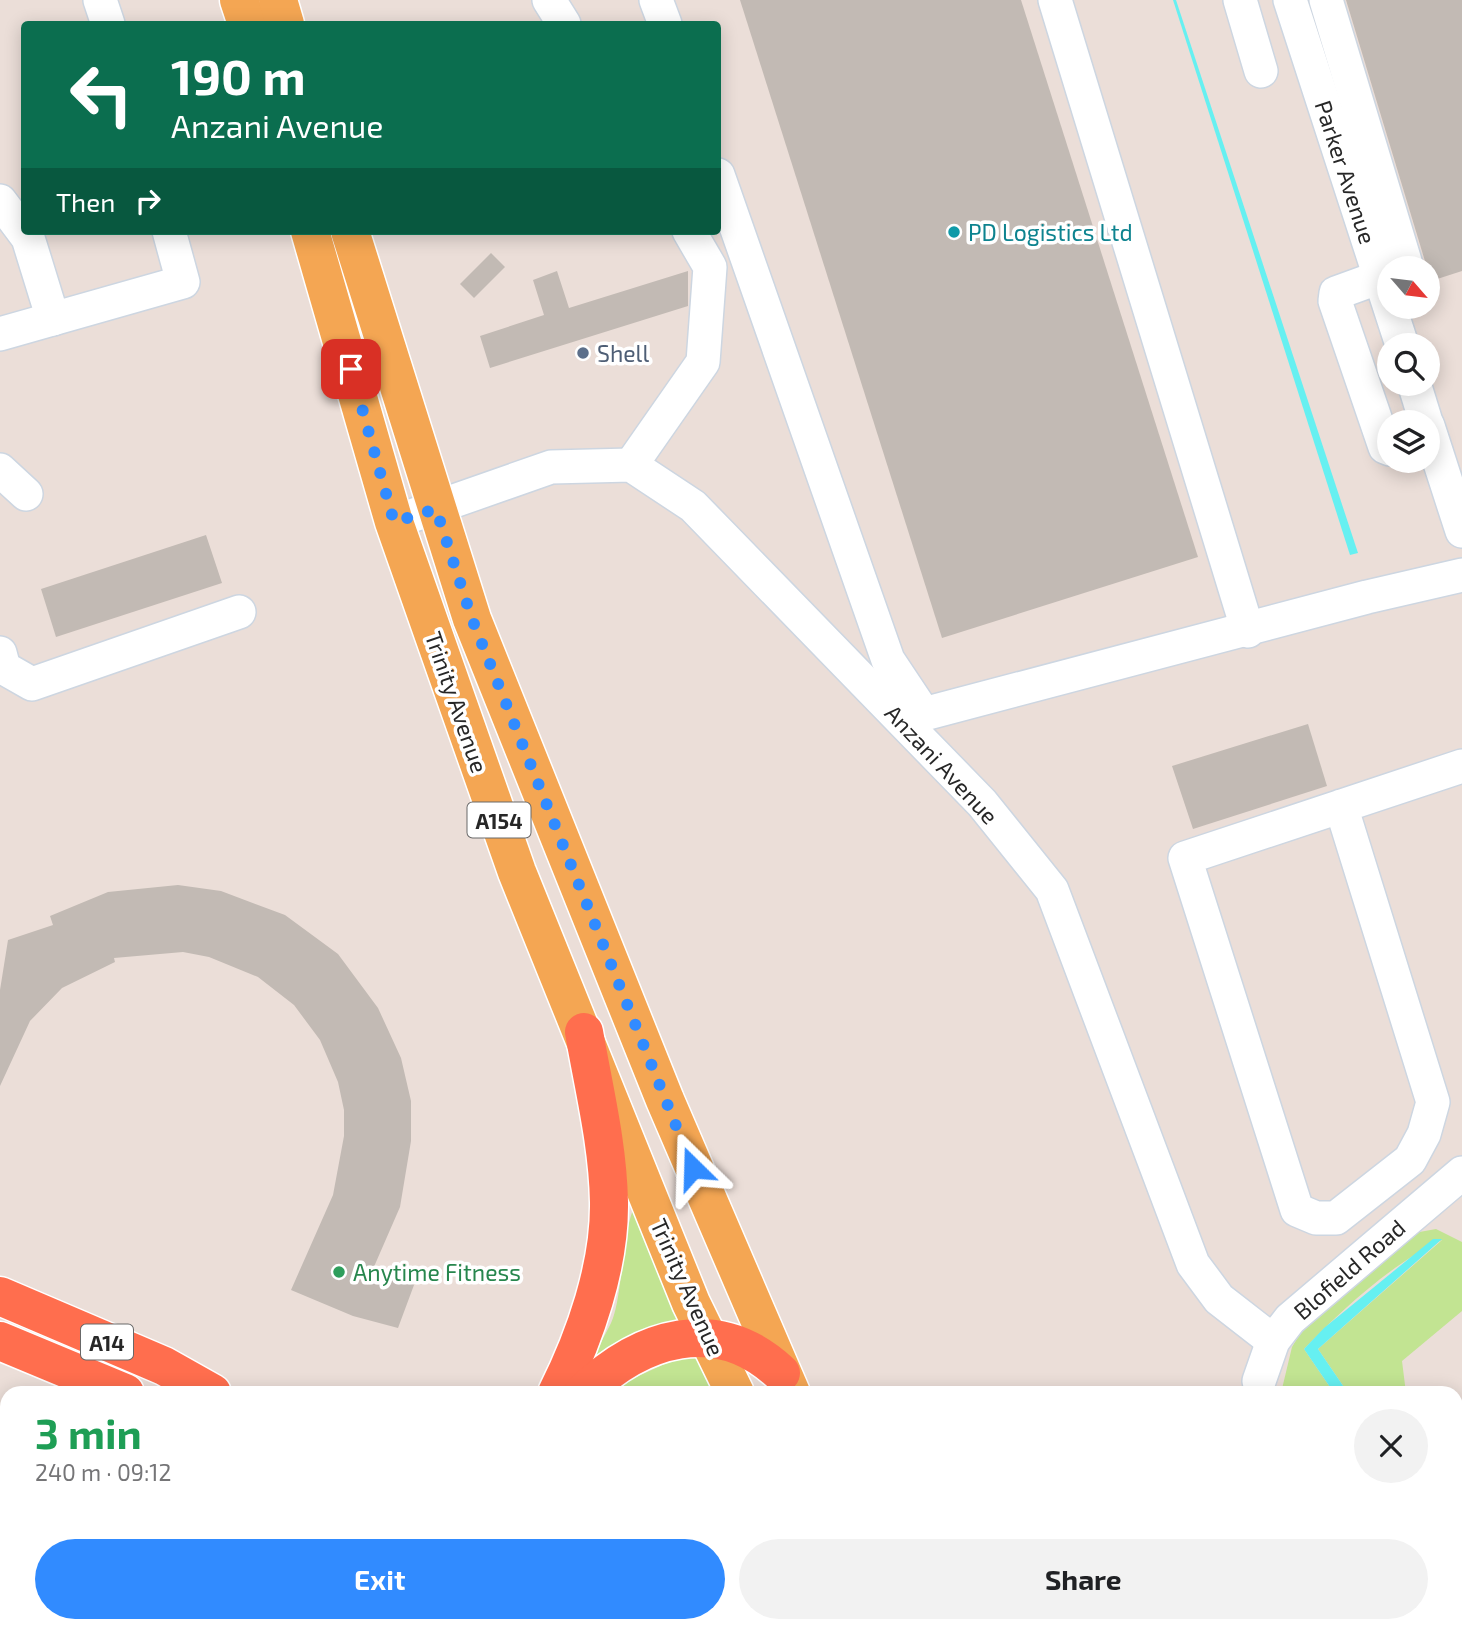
<!DOCTYPE html>
<html lang="en">
<head>
<meta charset="utf-8">
<style>
	body { margin:0; font-family:"Exo 2",sans-serif; background:#f2f2f2; color:#202124; height:100vh; display:flex; flex-direction:column; font-size:26px; white-space:nowrap }
	* { box-sizing:border-box; margin:0 }
	p { font-size:23px; color:#757577 }
	.icon { flex:none; width:38px; height:38px; fill:none; stroke:currentColor; stroke-width:2; stroke-linecap:round; stroke-linejoin:round }
	.map { position:relative; flex:1; overflow:hidden }
	.details { position:absolute; left:0px; top:1386px; width:1463px; height:247px; display:flex; flex-direction:column; background:#fff; border-radius:21px 21px 0 0; box-shadow:0 4px 18px #0003 }
	.details>* { flex:none }
	.top-card { position:absolute; left:21px; top:21px; width:700px; height:214px; border-radius:7px; box-shadow:0 4px 18px #0003; background:#0b6e4f; color:#fff; overflow:hidden }
	.needle { width:46px; rotate:118deg }
	.tools { position:absolute; left:1377px; top:256px; display:grid; gap:14px }
	.tools a { display:grid; place-items:center; width:63px; height:63px; border-radius:50%; background:#fff; box-shadow:0 4px 18px #0003; font-size:35px }
	.pin { position:absolute; display:grid; place-items:center; width:60px; height:60px; color:#fff; margin:-30px; border-radius:14px; box-shadow:0 4px 10px #0006 }
	.me { position:absolute; width:77px; margin:-38px; rotate:338deg; stroke-linejoin:round; filter:drop-shadow(0 0 5px #0008) }
	.turn { display:flex; align-items:center; gap:24px; height:147px; padding:0 35px; font-size:32px }
	.turn .icon { width:91px; height:91px; stroke-width:2.5 }
	.turn b { display:block; font-size:49px; line-height:60px }
	.then { display:flex; align-items:center; height:66px; padding:0 35px; background:#0003; gap:14px; font-size:26px }
	.round { display:grid; place-items:center; flex:none; width:74px; height:74px; border-radius:37px; background:#f2f2f2 }
	.headline { display:flex; align-items:center; justify-content:space-between; height:119px; padding:0 35px }
	h1 { font-size:42px; font-weight:700; line-height:52px; color:#1e9e55 }
	.cta { display:flex; gap:14px; margin-top:auto; padding:14px 35px }
	.cta a { flex:1; height:80px; border-radius:42px; background:#318bff; color:#fff; font-size:28px; font-weight:700; line-height:80px; text-align:center }
	.cta a+a { background:#f2f2f2; color:#202124 }
	.map>svg:first-child { display:block }
	.green { fill:#c2e492 }
	.water { fill:#66f0f1 }
	.building { fill:#c2bab4 }
	.lines { fill:none; stroke-linecap:round; stroke-linejoin:round }
	.minor-casing { stroke:#cdd6e1; stroke-width:36 }
	.major-casing { stroke:#fff; stroke-width:41 }
	.highway-casing { stroke:#fff; stroke-width:41 }
	.minor { stroke:#fff; stroke-width:33 }
	.major { stroke:#f4a653; stroke-width:38 }
	.highway { stroke:#ff6e4e; stroke-width:38 }
	.route { stroke:#318bff; stroke-width:12; stroke-dasharray:0 21.6 }
	.culture-dot { fill:#0f9aa8; stroke:#fff; stroke-width:2.5 }
	.service-dot { fill:#5c6f8a; stroke:#fff; stroke-width:2.5 }
	.leisure-dot { fill:#2e9e5b; stroke:#fff; stroke-width:2.5 }
	.labels { text-anchor:middle; dominant-baseline:central; stroke-width:7; stroke-linejoin:round; paint-order:stroke }
	.shield { fill:#fff; stroke:#686868; stroke-width:2 }
	.shield-label { font-size:21px; font-weight:bold; fill:#272727 }
	.street-label { font-size:23px; fill:#272727; stroke:#fff }
	.culture-label { font-size:23px; fill:#0d838f; stroke:#fff; text-anchor:start }
	.service-label { font-size:23px; fill:#4e5e75; stroke:#fff; text-anchor:start }
	.leisure-label { font-size:23px; fill:#27864d; stroke:#fff; text-anchor:start }
</style>
</head>
<body>
<div class="map">
<svg width="1462" height="1632" viewBox="0 0 1462 1632">
	<rect width="100%" height="100%" fill="#ebded8"/>
	<g class="green">
		<path d="M638,1201L692,1324L596,1359C598,1343 608,1332 613,1318C623,1290 623,1218 638,1201Z"/>
		<path d="M1436,1229L1462,1242V1311L1402,1361L1406,1393H1348L1318,1349L1442,1240C1394,1262 1341,1310 1304,1349L1334,1393H1281L1292,1347L1304,1327L1414,1233Z"/>
		<polygon points="684,1355 707,1355 723,1393 614,1393 632,1379"/>
		<polygon points="1456,1571 1462,1580 1462,1632 1405,1632 1401,1626 1456,1626"/>
		<polygon points="220,1626 395,1626 392,1632 224,1632"/>
		<polygon points="620,1626 797,1626 805,1632 628,1632"/>
	</g>
	<g class="water">
		<polygon points="1173,0 1176,0 1358,553 1350,555"/>
		<polygon points="1433,1239 1442,1239 1318,1349 1348,1393 1334,1393 1304,1349 1324,1328"/>
	</g>
	<g class="building">
		<polygon points="740,0 1021,0 1198,557 942,638"/>
		<polygon points="1346,0 1462,0 1462,271 1431,281"/>
		<polygon points="491,253 505,267 474,298 460,284"/>
		<polygon points="557,271 569,308 688,271 688,306 490,368 480,336 544,315 533,280"/>
		<polygon points="206,535 222,583 56,637 41,589"/>
		<polygon points="1308,724 1327,786 1193,829 1172,766"/>
		<polygon points="178,885 221,891 285,915 338,954 378,1008 401,1058 411,1101 411,1141 400,1207 373,1269 414,1285 398,1328 353,1316 291,1290 333,1195 344,1136 344,1110 338,1082 320,1040 294,1005 258,977 209,957 183,952 114,958 115,962 62,988 30,1021 0,1086 0,990 8,940 53,925 50,916 108,892"/>
	</g>
	<g class="lines">
		<defs>
			<g id="minor">
				<polyline points="100,0 108,24"/>
				<polyline points="549,0 564,24"/>
				<polyline points="656,0 665,24"/>
				<polyline points="1055,0 1248,631"/>
				<polyline points="1240,0 1261,71"/>
				<polyline points="1290,0 1402,345"/>
				<polyline points="1326,0 1407,268"/>
				<polyline points="718,175 888,660 924,714 1367,597 1462,575"/>
				<polyline points="0,201 28,238 53,319"/>
				<polyline points="1380,277 1336,293 1335,301 1385,447 1390,449"/>
				<polyline points="0,334 183,282 169,231"/>
				<polyline points="1414,383 1426,422"/>
				<polyline points="1428,426 1462,531"/>
				<polyline points="631,465 703,362 710,267 689,231"/>
				<polyline points="0,470 26,494"/>
				<polyline points="394,522 551,467 631,465 693,506 982,803 1052,890 1193,1264 1219,1299 1273,1341"/>
				<polyline points="0,653 4,668 32,684 239,612"/>
				<polyline points="1341,806 1433,1102 1424,1134 1410,1160 1336,1218 1316,1218 1297,1210 1185,858 1462,766"/>
				<polyline points="1259,1381 1273,1341 1290,1319 1462,1173"/>
				<polyline points="0,1614 7,1611"/>
				<polyline points="1389,1626 1394,1632"/>
			</g>
			<g id="major">
				<polyline points="239,0 247,24"/>
				<polyline points="278,0 285,24"/>
				<polyline points="310,231 394,522 517,872 691,1303 735,1393"/>
				<polyline points="350,231 472,619 665,1100 791,1393"/>
				<polyline points="839,1626 856,1630 881,1626"/>
			</g>
			<g id="highway">
				<polyline points="0,1296 164,1366 212,1393"/>
				<polyline points="0,1341 125,1393"/>
				<path d="M557,1393C585,1337 610,1266 609,1202C608,1145 594,1089 584,1032"/>
				<path d="M583,1393C641,1337 717,1313 781,1373"/>
				<polyline points="518,1626 527,1632"/>
				<polyline points="597,1626 606,1632"/>
				<polyline points="904,1626 908,1632"/>
				<polyline points="419,1632 422,1626"/>
				<polyline points="997,1632 1002,1626"/>
			</g>
		</defs>
		<use href="#minor" class="minor-casing"/>
		<use href="#major" class="major-casing"/>
		<use href="#highway" class="highway-casing"/>
		<use href="#minor" class="minor"/>
		<use href="#major" class="major"/>
		<use href="#highway" class="highway"/>
	</g>
	<g class="lines">
		<polyline class="route" points="351,369 394,522 436,509 472,619 693,1168"/>
	</g>
	<circle class="culture-dot" cx="954" cy="232" r="7"/>
	<circle class="service-dot" cx="583" cy="353" r="7"/>
	<circle class="leisure-dot" cx="339" cy="1272" r="7"/>
	<g class="labels">
		<g class="shield">
			<rect x="467.5" y="802.5" width="63" height="35" rx="5"/>
			<rect x="81" y="1324.5" width="52" height="35" rx="5"/>
		</g>
		<g class="shield-label">
			<text x="499" y="820">A154</text>
			<text x="107" y="1342">A14</text>
		</g>
		<g class="street-label">
			<text transform="translate(1346 172) rotate(72)">Parker Avenue</text>
			<text transform="translate(457 702) rotate(71)">Trinity Avenue</text>
			<text transform="translate(942 764) rotate(47)">Anzani Avenue</text>
			<text transform="translate(1349 1269) rotate(-41)">Blofield Road</text>
			<text transform="translate(688 1287) rotate(66)">Trinity Avenue</text>
		</g>
		<g class="culture-label">
			<text x="968" y="232">PD Logistics Ltd</text>
		</g>
		<g class="service-label">
			<text x="597" y="353">Shell</text>
		</g>
		<g class="leisure-label">
			<text x="353" y="1272">Anytime Fitness</text>
		</g>
	</g>
</svg>
<div class="tools">
<a><svg class="needle" viewBox="-14 -14 28 28"><path d="M0-13l5 13h-10z" fill="#e53935"/><path d="M0 13l5-13h-10z" fill="#757577"/></svg></a>
<a><svg class="icon" aria-label="search" viewBox="0 0 24 24"><circle cx="10" cy="10" r="6"/><path d="M15 15l6 6"/></svg></a>
<a><svg class="icon" aria-label="layers" viewBox="0 0 24 24"><path d="M12 4l9 5-9 5-9-5zM3 14l9 5 9-5"/></svg></a>
</div>
<div class="pin" style="left:351px;top:369px;background:#d93025"><svg class="icon" aria-label="arrive" viewBox="0 0 24 24"><path d="M6 21V4h12l-3 4 3 4H6"/></svg></div>
<svg class="me" style="left:693px;top:1168px" viewBox="-20 -20 40 40"><path d="M0-17L14 15 0 8-14 15z" fill="#318bff" stroke="#fff" stroke-width="4"/></svg>
<div class="top-card">
<div class="turn"><svg class="icon" aria-label="left" viewBox="0 0 24 24"><path d="M17 20v-9H6M10 6l-5 5 5 5"/></svg><div><b>190 m</b>Anzani Avenue</div></div>
<div class="then">Then<svg class="icon" aria-label="right" viewBox="0 0 24 24"><path d="M7 20v-9h11M14 6l5 5-5 5"/></svg></div>
</div>
<section class="details">
<div class="headline"><div><h1>3 min</h1><p>240 m · 09:12</p></div><a class="round"><svg class="icon" aria-label="close" viewBox="0 0 24 24"><path d="M6 6l12 12M18 6L6 18"/></svg></a></div>
<div class="cta"><a>Exit</a><a>Share</a></div>
</section>
</div>
</body>
</html>
